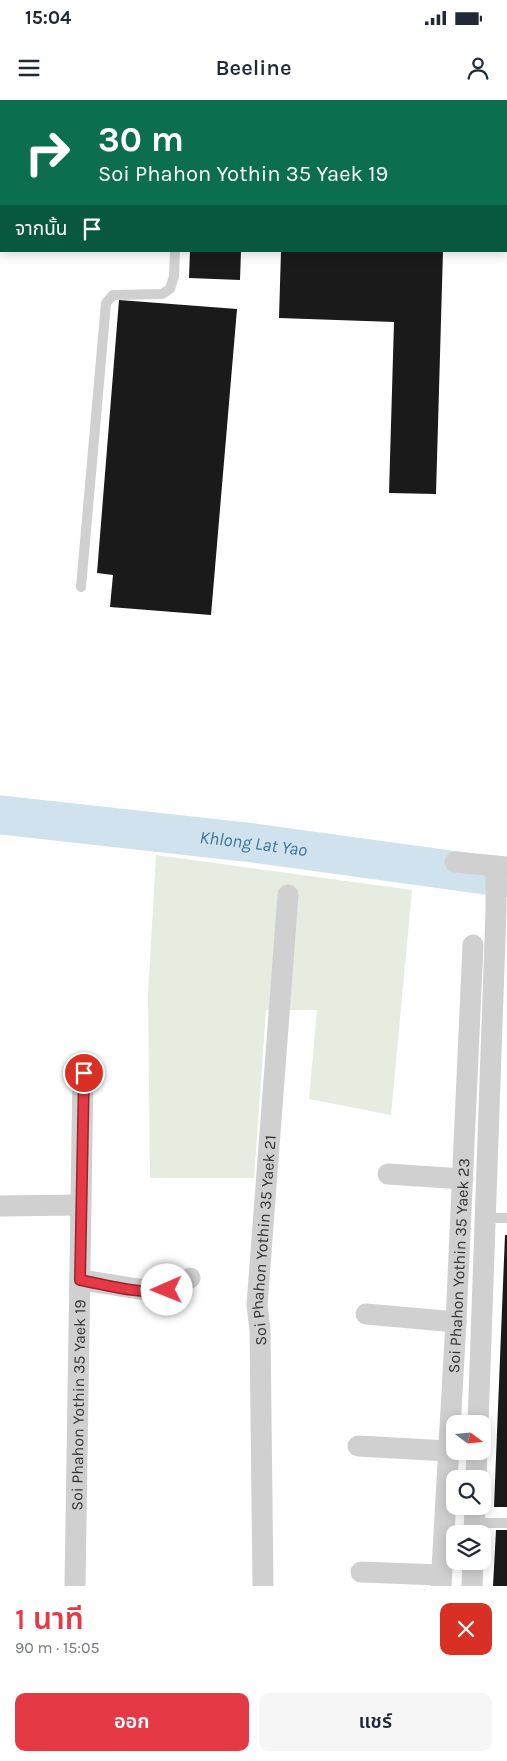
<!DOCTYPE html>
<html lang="th">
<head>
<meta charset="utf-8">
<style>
	body { margin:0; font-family:Karla,"Noto Sans Thai",sans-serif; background:#f6f6f7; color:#1f2937; height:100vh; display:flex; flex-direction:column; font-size:19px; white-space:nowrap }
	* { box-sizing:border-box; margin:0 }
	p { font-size:16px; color:#747a83 }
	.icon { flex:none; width:28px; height:28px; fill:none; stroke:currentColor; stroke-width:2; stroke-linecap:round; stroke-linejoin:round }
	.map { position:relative; height:1486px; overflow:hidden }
	.details { display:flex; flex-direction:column; background:#fff; flex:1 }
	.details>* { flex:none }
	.guide { position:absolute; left:0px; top:0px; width:508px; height:152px; box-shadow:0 2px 12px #0003; background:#0b6e4f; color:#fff; overflow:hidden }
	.needle { width:32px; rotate:106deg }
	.buttons { position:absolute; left:446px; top:1315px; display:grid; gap:10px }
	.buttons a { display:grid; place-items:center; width:45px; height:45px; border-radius:10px; background:#fff; box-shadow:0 2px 12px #0003; font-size:25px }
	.pin { position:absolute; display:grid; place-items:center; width:42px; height:42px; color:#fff; margin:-21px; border:2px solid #fff; border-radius:50%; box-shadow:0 1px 5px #0007 }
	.me { position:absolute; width:55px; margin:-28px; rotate:269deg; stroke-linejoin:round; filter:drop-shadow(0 0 4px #0008) }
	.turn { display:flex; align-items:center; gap:18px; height:105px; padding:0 15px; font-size:22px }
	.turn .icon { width:65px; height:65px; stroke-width:2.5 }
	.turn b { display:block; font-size:35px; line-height:42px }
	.then { display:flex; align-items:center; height:48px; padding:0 15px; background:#0003; gap:10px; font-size:19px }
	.round { display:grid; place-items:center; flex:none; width:52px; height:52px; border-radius:10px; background:#f6f6f7 }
	.headline { display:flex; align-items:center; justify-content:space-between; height:85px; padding:0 15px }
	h1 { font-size:30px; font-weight:600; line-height:38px; color:#e63946 }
	.primary-button { display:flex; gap:10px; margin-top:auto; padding:10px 15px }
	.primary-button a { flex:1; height:58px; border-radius:10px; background:#e63946; color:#fff; font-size:20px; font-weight:600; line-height:58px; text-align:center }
	.primary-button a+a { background:#f6f6f7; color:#1f2937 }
	.status { display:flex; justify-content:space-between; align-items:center; height:35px; padding:0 25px; background:#fff; direction:ltr }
	.status svg { height:14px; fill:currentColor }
	header { display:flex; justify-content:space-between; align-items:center; height:65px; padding:0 15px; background:#fff; font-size:22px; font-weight:600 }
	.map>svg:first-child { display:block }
	.green { fill:#e6ecdf }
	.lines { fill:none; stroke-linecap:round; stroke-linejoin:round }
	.river { stroke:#cfe2ee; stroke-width:39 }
	.building { fill:#1a1a1a }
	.service { stroke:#d0d0d0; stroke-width:10 }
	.minor { stroke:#d0d0d0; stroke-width:21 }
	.route-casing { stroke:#96252e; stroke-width:12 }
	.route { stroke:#e63946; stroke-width:9 }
	.labels { text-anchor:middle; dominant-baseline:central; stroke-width:5; stroke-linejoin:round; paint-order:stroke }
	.street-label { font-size:16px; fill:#333; stroke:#fff }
	.water-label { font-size:18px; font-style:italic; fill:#3f7597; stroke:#fff }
</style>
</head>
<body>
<div class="status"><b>15:04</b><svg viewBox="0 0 49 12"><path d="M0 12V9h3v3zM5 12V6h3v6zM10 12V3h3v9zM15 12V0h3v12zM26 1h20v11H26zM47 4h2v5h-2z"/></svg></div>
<header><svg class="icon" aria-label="menu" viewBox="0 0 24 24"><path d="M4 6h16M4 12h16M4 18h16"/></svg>Beeline<svg class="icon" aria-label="person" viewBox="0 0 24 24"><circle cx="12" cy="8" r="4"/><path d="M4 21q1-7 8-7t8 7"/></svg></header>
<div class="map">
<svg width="507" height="1486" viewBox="0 0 507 1486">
	<rect width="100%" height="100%" fill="#fff"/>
	<polygon class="green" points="156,755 412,790 391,1015 309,999 317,910 266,910 254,1078 150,1078 148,895"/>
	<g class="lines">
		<path class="river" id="s1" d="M0,715L254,743L507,778"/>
	</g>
	<g class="building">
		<polygon points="190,151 241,151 240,180 189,178"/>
		<polygon points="281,151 443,151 436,394 389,393 394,222 279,218"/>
		<polygon points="119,200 237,209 211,515 110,507 113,475 97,473"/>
		<polygon points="505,1135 507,1135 507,1407 494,1407"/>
		<polygon points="496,1430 507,1430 507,1486 493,1486"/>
	</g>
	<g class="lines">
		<g class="service">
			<polyline points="184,1 184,0"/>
			<polyline points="81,487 106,203 113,195 162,194 170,189 174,176 175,151"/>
			<polyline points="486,1118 507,1118"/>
			<polyline points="474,1423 507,1423"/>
		</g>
		<g class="minor">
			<polyline points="455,762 507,767"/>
			<polyline points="388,1074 463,1079"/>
			<polyline points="0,1106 80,1105"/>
			<polyline points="81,1180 158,1192 167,1190 190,1178"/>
			<polyline points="366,1214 456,1222"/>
			<polyline points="478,1324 496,811 496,766"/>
			<polyline points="358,1346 448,1351"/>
			<polyline points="476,1379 477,1351"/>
			<polyline points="474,1434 475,1406"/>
			<polyline points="361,1472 441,1475"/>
			<path id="s2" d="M75,1486L83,973"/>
			<path id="s3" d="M263,1486L260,1230L257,1205L288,795"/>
			<path id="s4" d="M441,1486L456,1222L473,845"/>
			<polyline points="472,1486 473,1461"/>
		</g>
	</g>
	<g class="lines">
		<defs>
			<path id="route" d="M84,973L80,1180C107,1185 141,1195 167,1190"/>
		</defs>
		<use href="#route" class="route-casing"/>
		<use href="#route" class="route"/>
	</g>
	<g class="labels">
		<g class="street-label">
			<text stroke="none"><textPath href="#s3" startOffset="346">Soi Phahon Yothin 35 Yaek 21</textPath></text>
			<text stroke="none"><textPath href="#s4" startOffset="321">Soi Phahon Yothin 35 Yaek 23</textPath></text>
			<text stroke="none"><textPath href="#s2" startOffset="181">Soi Phahon Yothin 35 Yaek 19</textPath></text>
		</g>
		<g class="water-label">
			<text stroke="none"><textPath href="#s1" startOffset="255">Khlong Lat Yao</textPath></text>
		</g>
	</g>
</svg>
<div class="buttons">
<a><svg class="needle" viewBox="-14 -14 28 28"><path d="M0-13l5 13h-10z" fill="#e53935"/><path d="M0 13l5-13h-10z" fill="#747a83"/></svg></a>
<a><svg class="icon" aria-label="search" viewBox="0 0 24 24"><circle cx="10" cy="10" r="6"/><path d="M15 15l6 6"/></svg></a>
<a><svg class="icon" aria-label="layers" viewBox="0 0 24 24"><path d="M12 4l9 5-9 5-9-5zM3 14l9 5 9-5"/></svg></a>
</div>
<div class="pin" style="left:84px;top:973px;background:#d93025"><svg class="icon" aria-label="arrive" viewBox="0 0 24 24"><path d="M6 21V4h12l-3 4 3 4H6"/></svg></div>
<svg class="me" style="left:167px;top:1190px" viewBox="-20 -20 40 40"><circle r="19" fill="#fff"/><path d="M0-13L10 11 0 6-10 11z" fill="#e63946"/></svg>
<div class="guide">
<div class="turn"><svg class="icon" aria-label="right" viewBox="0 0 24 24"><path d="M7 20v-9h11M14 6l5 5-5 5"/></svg><div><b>30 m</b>Soi Phahon Yothin 35 Yaek 19</div></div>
<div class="then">จากนั้น<svg class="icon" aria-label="arrive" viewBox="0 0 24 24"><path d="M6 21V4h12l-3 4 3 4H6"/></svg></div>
</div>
</div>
<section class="details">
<div class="headline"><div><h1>1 นาที</h1><p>90 m · 15:05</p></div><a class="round" style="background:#d93025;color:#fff"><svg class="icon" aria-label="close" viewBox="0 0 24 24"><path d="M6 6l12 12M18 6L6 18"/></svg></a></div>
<div class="primary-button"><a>ออก</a><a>แชร์</a></div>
</section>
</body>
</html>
